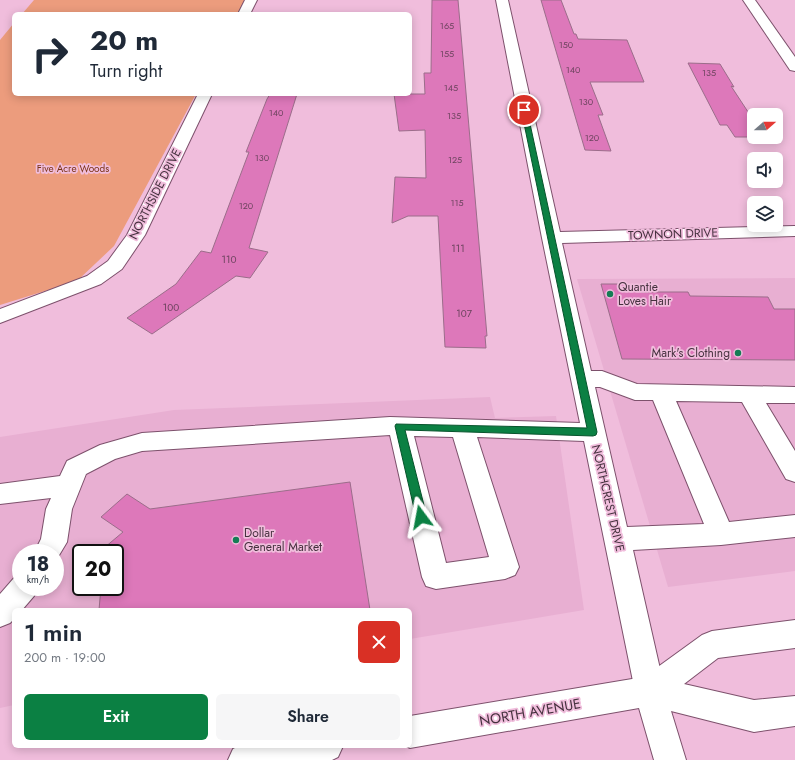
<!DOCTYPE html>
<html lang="en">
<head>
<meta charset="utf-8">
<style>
	body { margin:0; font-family:Jost,sans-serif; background:#f6f6f7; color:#1f2937; height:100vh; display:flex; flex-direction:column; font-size:15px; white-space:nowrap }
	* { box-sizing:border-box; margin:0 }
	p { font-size:13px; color:#747a83 }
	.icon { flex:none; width:22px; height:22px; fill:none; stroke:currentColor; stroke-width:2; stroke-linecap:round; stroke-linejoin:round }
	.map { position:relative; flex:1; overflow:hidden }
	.sheet { position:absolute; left:12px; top:608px; width:400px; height:140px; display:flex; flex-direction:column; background:#fff; border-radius:6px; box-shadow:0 2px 10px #0003 }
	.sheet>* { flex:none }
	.top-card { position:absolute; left:12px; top:12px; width:400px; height:84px; border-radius:6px; box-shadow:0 2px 10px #0003; background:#fff; color:#1f2937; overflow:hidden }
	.needle { width:26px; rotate:69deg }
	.tools { position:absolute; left:747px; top:108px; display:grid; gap:8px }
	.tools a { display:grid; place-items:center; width:36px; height:36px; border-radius:6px; background:#fff; box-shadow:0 2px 10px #0003; font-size:20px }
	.speed { position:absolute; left:12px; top:544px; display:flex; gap:8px; font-size:20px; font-weight:700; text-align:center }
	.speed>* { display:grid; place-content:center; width:52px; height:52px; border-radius:50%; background:#fff; box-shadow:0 2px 10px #0003; line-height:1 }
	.speed small { font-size:10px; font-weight:400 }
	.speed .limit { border:2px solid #111; border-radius:6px; background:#fff; color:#111 }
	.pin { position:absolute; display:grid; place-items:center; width:34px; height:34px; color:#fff; margin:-17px; border:2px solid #fff; border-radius:50%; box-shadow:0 1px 4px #0007 }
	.me { position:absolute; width:44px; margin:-22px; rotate:347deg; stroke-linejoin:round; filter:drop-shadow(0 0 3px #0008) }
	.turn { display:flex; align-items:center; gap:14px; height:84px; padding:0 12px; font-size:18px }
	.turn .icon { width:52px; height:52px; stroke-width:2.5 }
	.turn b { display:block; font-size:28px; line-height:34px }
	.round { display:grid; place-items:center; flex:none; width:42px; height:42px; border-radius:6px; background:#f6f6f7 }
	.overview { display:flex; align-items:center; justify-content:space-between; height:68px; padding:0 12px }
	h1 { font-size:24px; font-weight:600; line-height:30px }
	.cta { display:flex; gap:8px; margin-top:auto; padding:8px 12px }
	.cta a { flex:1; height:46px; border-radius:6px; background:#0b8043; color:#fff; font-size:16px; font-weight:600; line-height:46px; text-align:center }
	.cta a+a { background:#f6f6f7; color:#1f2937 }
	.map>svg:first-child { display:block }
	.built { fill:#e8afd2; fill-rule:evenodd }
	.green { fill:#ec9c7d }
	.building { fill:#dd78ba; stroke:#9b6d8a }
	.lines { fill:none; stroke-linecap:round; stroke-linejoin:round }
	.minor-casing { stroke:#7d516c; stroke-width:2 }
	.major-casing { stroke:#7d516c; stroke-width:2 }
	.minor { fill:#fff; fill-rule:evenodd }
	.major { fill:#fff; fill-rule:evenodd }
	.route { fill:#0b8043; stroke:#07532c }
	.poi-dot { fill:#157c55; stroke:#f0bddc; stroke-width:1.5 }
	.labels { text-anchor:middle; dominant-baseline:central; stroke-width:3.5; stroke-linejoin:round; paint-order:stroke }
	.far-number-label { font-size:9px; fill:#6b435d }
	.far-park-label { font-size:10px; fill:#793315; stroke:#f0bddc }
	.number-label { font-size:10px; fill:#6b435d }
	.street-label { font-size:12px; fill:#45313e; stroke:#f0bddc }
	.poi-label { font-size:12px; fill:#45313e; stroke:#f0bddc; text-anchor:start }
	.near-street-label { font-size:14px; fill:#45313e; stroke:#f0bddc }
</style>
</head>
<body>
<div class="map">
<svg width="795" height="760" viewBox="0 0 795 760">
	<rect width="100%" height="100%" fill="#f0bddc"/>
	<g class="built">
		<polygon points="795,278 795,571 668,587 577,279"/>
		<path d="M490,397L495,418L556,416L584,610L410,639V610H14V705L0,708V437L174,410ZM21,553H55V587H21ZM81,553H115V587H81Z"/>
	</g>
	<g class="green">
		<polygon points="34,0 246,0 239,14 22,14"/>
		<polygon points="14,23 14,94 196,94 114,246 77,281 0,305 0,40"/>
	</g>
	<g class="building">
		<polygon points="432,0 458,0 487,336 485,336 486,348 445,347 438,216 408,216 392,223 395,177 426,178 425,130 399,131 394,94 425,94 424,73 431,73"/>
		<polygon points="541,0 561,0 574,34 576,34 578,39 627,40 644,82 590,82 603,115 598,115 611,151 585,150"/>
		<polygon points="688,63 720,64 734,87 731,86 754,121 754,137 735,137 727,125 720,125"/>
		<polygon points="270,94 297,94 249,248 268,252 250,278 236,276 152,334 127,318 176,284 201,251 211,253 249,152 246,152 267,99"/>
		<polygon points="601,284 625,284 625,286 639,286 641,292 688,292 690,296 768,297 774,309 795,309 795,360 622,359"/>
		<polygon points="350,482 370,610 99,610 101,587 115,587 115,553 104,553 104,548 123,532 101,517 127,494 150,509"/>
	</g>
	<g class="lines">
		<defs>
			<g id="minor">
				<polygon points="245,0 257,0 250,14 238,14"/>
				<path d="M496,0H508L560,232L795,226V236L562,243L591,371H602L637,384L795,387V403H766L795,451V482L786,479L742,402L676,401L729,522L795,515V537L721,545L633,550L665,691L661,702L650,706L639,702L635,691L584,441L477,437L519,567L515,575L505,579L436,589L426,586L422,577L390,435L142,451L115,459L86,474L72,509L67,542L55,562V553H34L41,539L46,509L51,498L0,504V484L60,476L67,461L100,445L142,433L390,417L580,423L542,238ZM595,387H600L635,400H653L704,524L627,527ZM414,436L453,437L489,557L446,563Z"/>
				<polygon points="743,0 755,0 795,57 795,71 790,70"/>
				<polygon points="198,94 212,94 145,235 122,269 101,284 0,323 0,309 87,276 108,261 127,235"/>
				<polygon points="21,576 21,587 38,587 34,596 22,610 14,610 14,619 10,623 0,627 0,594 14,578"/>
			</g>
			<g id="major">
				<polygon points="795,620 795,648 718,658 684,684 754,700 795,696 795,726 754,732 671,711 686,760 654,760 639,708 410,748 406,746 410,746 410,716 644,677 702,635 712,631"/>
				<polygon points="239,746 343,746 338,757 332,760 228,760 233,749"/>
			</g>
		</defs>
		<use href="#minor" class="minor-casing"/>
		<use href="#major" class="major-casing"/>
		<use href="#minor" class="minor"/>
		<use href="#major" class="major"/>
	</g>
	<polygon class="route" points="521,109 527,110 597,432 596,435 593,436 405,430 427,517 425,520 421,521 418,520 416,517 395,426 396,424 587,428"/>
	<g class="poi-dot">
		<circle cx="610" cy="294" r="4"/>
		<circle cx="738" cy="353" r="4"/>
		<circle cx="236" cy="540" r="4"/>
	</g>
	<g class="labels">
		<g class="far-number-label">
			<text x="447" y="25">165</text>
			<text x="566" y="44">150</text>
			<text x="447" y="53">155</text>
			<text x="573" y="69">140</text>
			<text x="709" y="72">135</text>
			<text x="451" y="87">145</text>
			<text x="586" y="101">130</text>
			<text x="276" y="112">140</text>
			<text x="454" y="115">135</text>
			<text x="592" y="137">120</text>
			<text x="262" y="157">130</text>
			<text x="455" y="159">125</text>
			<text x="457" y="202">115</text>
			<text x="246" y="205">120</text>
		</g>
		<g class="far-park-label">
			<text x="73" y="168">Five Acre Woods</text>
		</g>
		<g class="number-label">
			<text x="458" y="248">111</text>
			<text x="229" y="259">110</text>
			<text x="171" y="307">100</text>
			<text x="464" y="313">107</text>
		</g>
		<g class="street-label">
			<text transform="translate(155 194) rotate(-63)">NORTHSIDE DRIVE</text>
			<text transform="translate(673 234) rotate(-2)">TOWNON DRIVE</text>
			<text transform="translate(608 498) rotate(77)">NORTHCREST DRIVE</text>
		</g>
		<g class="poi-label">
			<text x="618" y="287">Quantie<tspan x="618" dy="14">Loves Hair</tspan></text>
			<text x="730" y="353" text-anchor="end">Mark's Clothing</text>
			<text x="244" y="533">Dollar<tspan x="244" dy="14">General Market</tspan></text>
		</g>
		<g class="near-street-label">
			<text transform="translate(530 712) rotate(-10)">NORTH AVENUE</text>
		</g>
	</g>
</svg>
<div class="tools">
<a><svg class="needle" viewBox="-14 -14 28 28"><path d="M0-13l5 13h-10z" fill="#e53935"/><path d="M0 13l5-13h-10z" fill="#747a83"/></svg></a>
<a><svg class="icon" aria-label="sound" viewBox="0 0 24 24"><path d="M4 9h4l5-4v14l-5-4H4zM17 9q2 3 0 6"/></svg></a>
<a><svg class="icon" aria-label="layers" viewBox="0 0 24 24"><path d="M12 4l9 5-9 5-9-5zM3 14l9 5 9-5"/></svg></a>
</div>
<div class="speed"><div>18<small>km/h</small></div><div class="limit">20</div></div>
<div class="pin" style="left:524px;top:110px;background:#d93025"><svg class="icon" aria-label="arrive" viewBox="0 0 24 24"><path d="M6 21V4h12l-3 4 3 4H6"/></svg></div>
<svg class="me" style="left:421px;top:517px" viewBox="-20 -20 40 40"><path d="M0-17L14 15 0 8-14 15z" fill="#0b8043" stroke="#fff" stroke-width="4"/></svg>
<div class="top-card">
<div class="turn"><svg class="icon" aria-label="right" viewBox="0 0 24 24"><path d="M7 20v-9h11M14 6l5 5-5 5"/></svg><div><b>20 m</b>Turn right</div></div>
</div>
<section class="sheet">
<div class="overview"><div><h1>1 min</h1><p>200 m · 19:00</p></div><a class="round" style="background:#d93025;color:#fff"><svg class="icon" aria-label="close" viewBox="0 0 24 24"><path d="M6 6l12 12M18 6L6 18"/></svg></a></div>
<div class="cta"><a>Exit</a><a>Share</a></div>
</section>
</div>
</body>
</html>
